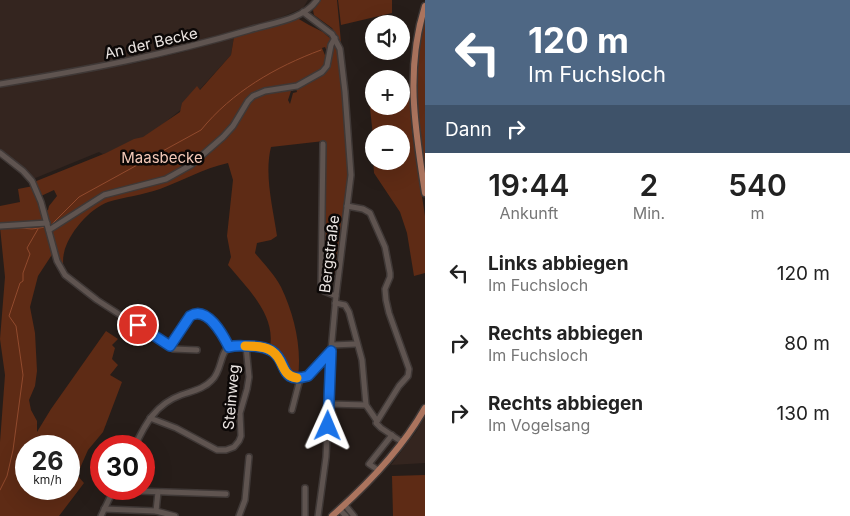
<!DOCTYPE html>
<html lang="de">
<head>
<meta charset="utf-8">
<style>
	body { margin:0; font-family:Inter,sans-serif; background:#f6f6f6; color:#222; height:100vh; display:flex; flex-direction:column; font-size:19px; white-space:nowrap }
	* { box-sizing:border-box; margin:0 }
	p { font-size:16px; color:#767676 }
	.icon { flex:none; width:28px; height:28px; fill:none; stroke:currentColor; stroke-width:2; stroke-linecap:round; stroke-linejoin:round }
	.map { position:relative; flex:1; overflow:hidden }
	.side { display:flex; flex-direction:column; background:#fff; width:425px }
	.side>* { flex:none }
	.banner { background:#4e6784; color:#fff; overflow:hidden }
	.tools { position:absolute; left:365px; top:15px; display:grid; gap:10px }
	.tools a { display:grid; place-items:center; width:45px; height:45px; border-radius:50%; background:#fff; box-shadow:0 5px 20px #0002; font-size:25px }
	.speed { position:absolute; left:15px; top:435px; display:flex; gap:10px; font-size:25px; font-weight:700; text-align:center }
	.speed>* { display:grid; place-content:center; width:65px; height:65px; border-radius:50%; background:#fff; box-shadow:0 5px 20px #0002; line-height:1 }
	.speed small { font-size:12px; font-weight:400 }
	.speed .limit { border:8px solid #d22; background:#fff; color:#111 }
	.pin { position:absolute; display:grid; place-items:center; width:42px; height:42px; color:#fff; margin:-21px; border:2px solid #fff; border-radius:50%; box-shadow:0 1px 5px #0007 }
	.me { position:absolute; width:55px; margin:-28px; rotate:1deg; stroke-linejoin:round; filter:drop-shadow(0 0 4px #0008) }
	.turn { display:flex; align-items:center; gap:18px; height:105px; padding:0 20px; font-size:22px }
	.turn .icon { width:65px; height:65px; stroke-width:2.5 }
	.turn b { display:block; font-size:35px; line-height:42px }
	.then { display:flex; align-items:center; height:48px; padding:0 20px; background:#0003; gap:10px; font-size:19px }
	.eta { display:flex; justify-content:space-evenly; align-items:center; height:85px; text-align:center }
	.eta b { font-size:30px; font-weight:600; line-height:35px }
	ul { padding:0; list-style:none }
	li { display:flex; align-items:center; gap:15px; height:70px; padding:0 20px }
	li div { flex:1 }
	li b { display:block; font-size:19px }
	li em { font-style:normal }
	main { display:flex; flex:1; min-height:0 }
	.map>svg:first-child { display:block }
	.built { fill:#34251f }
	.green { fill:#5e2b15; fill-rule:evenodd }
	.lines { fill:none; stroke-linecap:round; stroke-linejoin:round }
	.stream { stroke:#914a2d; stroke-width:1 }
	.minor-casing { stroke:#3f3836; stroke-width:8 }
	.major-casing { stroke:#3f3836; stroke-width:9 }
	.minor { stroke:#5f5450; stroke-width:5 }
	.major { stroke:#ab745e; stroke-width:6 }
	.route-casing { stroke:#114b97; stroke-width:12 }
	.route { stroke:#1a73e8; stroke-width:9 }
	.slow { stroke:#f59e0b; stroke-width:9 }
	.labels { text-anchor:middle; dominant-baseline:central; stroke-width:5; stroke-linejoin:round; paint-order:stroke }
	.street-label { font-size:15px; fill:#ebe5e2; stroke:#0c0807 }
	.park-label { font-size:15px; fill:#f2c8b7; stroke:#0c0807 }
</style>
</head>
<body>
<main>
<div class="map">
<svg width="425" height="516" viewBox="0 0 425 516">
	<rect width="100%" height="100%" fill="#261d19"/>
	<g class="built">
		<polygon points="0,0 308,0 303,8 277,19 157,52 100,65 0,80"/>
		<polygon points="234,37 231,55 183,108 158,128 127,148 103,154 99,152 33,179 18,165 0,150 0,87 136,63 183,52"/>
		<polygon points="425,417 425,463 391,465 416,432"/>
	</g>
	<g class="green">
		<polygon points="320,0 337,0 341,42 332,28 314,15 313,10"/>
		<polygon points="338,0 392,0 392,13 341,25"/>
		<path d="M297,18L309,25L323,32L332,40L328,54L325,47L322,48L327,60L324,69L301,83L263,90L252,95L248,99L231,126L209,150L210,151C222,141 232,129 241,115C245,109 248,101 255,96C265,89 281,90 293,88V91H291L288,100L290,104L293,93L297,92L296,88C311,82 327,76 331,58C332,52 331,48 334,42L339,54L343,93L350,176L337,274L323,273L324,141L271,147C264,175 273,208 277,236L271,240L257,243L255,253C264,264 275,275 281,287C294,314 302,347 298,377C282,373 283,356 270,347C276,315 247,288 228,265L231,257L227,236L233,180L228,163C202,169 184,180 160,189C143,195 124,197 108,202C89,209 68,234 64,253C62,260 64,268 63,276L59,270L53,253L38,276L30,307L35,333L37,371L35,386L29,400L31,410L37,421V432L51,409L106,331L118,339L112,345L115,348L112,359L118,365L110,375L122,382L103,432L88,450L77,475L84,483L59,516H0V442L5,375L0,339L5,277L0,227L9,226H0V206L20,202L18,189L33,186L46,220L45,211L48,210L49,206L57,196L54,190L41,196L34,182L106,153L134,139L143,137L180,112L182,103L197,86L200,90L231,55L234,37ZM26,446H69V489H26Z"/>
		<path d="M425,18V169C420,131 411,90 417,52C419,40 423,29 425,18Z"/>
		<polygon points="410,86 412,131 425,216 425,273 414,276 407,233 400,212 374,173 373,159 374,161 401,161 401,134 374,134 374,145 369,99 374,97 374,106 401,106 401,89"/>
		<polygon points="425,475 425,516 393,516 392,476"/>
	</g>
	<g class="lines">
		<g class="stream">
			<path d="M50,226L79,197L201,130C232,92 275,67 321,50"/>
			<polyline points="11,227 32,229 46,227"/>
			<polyline points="0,490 7,476 13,450 23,375 16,326 9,316 20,283 23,281 23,273 30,254 27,248 38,229"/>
		</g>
		<defs>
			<g id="minor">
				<polyline points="303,12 332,34 340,49 345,92 351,175 336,296 331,351 326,457 318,516"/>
				<path d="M0,84C86,70 165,55 249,30C271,23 303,20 317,0"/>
				<polyline points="323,144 321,286 324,291 336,296"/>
				<polyline points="0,153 23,171 32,181 41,202 57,261 65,275 97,300 173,349 197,350"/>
				<polyline points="347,206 363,209 370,213 385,247 390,273 390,277 385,289 386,300 389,313 409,369 408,376 399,386 376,423 381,428 402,442"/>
				<polyline points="0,226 47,223"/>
				<polyline points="49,230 104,195 166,179 191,165 223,137 233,126 248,101 253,96 265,91 297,86 322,72 327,66 331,45 335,38"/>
				<polyline points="335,303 345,305 349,312 362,360 366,405 377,421"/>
				<polyline points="332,345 356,344"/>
				<path d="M229,347C236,345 242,346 248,346C256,346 264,346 271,350C278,355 279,363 283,370C299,395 321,364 331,352"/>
				<polyline points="329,404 366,405"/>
				<polyline points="292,410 300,379"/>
				<polyline points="150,418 176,428 217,450 226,450 234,447 239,441 241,436 240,413 247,389 249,377 246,346"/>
				<path d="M135,446C145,424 156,404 181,395C192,391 204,389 212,380C222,371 220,352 229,347L215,324L197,313C185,315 177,337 170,346"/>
				<polyline points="378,470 369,464 392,435"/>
				<polyline points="137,491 226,494"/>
				<polyline points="345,505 354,516"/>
				<polyline points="104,509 156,511 175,516"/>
				<polyline points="340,510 346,516"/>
				<polyline points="156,511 158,492"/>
				<polyline points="101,516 114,489"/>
				<polyline points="239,516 245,500 249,457"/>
				<polyline points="305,516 305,488"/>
			</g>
			<g id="major">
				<path d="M425,6C405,69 415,129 425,193"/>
				<path d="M332,516C366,486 403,447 425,408"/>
			</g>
		</defs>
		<use href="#minor" class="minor-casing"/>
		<use href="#major" class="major-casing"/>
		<use href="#minor" class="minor"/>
		<use href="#major" class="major"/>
	</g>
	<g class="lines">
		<defs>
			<path id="route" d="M138,325L170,346L190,316C207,305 223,335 229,347C236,345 242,346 249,346C256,346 265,347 272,351C289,362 278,384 308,376L331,351L328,426"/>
		</defs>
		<use href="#route" class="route-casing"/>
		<use href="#route" class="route"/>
		<path class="slow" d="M245,346C254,346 266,346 273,352C284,360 281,376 297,378"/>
	</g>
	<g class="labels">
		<g class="street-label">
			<text transform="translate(151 43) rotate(-13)">An der Becke</text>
			<text transform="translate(329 254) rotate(-83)">Bergstraße</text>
			<text transform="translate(231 397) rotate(-85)">Steinweg</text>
		</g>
		<g class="park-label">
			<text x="162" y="157">Maasbecke</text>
		</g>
	</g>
</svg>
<div class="tools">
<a><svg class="icon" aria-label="sound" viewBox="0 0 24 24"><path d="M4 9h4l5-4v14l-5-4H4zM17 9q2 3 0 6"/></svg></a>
<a>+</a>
<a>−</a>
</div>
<div class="speed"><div>26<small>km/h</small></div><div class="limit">30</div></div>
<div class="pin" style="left:138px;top:325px;background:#d93025"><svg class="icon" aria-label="arrive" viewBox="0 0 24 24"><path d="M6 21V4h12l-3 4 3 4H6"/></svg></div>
<svg class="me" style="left:328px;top:426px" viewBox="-20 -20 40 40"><path d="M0-17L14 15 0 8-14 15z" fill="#1a73e8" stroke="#fff" stroke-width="4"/></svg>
</div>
<section class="side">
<div class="banner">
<div class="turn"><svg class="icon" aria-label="left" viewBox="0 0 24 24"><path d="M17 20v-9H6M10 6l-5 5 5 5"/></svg><div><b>120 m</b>Im Fuchsloch</div></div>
<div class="then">Dann<svg class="icon" aria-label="right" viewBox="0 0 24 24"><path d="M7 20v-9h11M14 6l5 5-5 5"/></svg></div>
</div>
<div class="eta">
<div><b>19:44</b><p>Ankunft</p></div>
<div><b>2</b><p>Min.</p></div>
<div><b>540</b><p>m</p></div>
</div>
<ul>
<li><svg class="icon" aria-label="left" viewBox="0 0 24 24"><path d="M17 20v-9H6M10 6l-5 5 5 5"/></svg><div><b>Links abbiegen</b><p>Im Fuchsloch</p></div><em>120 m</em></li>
<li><svg class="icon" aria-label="right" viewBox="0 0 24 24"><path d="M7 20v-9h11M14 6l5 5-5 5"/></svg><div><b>Rechts abbiegen</b><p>Im Fuchsloch</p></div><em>80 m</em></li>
<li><svg class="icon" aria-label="right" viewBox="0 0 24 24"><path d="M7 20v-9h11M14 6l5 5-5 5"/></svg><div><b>Rechts abbiegen</b><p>Im Vogelsang</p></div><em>130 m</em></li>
</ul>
</section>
</main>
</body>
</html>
